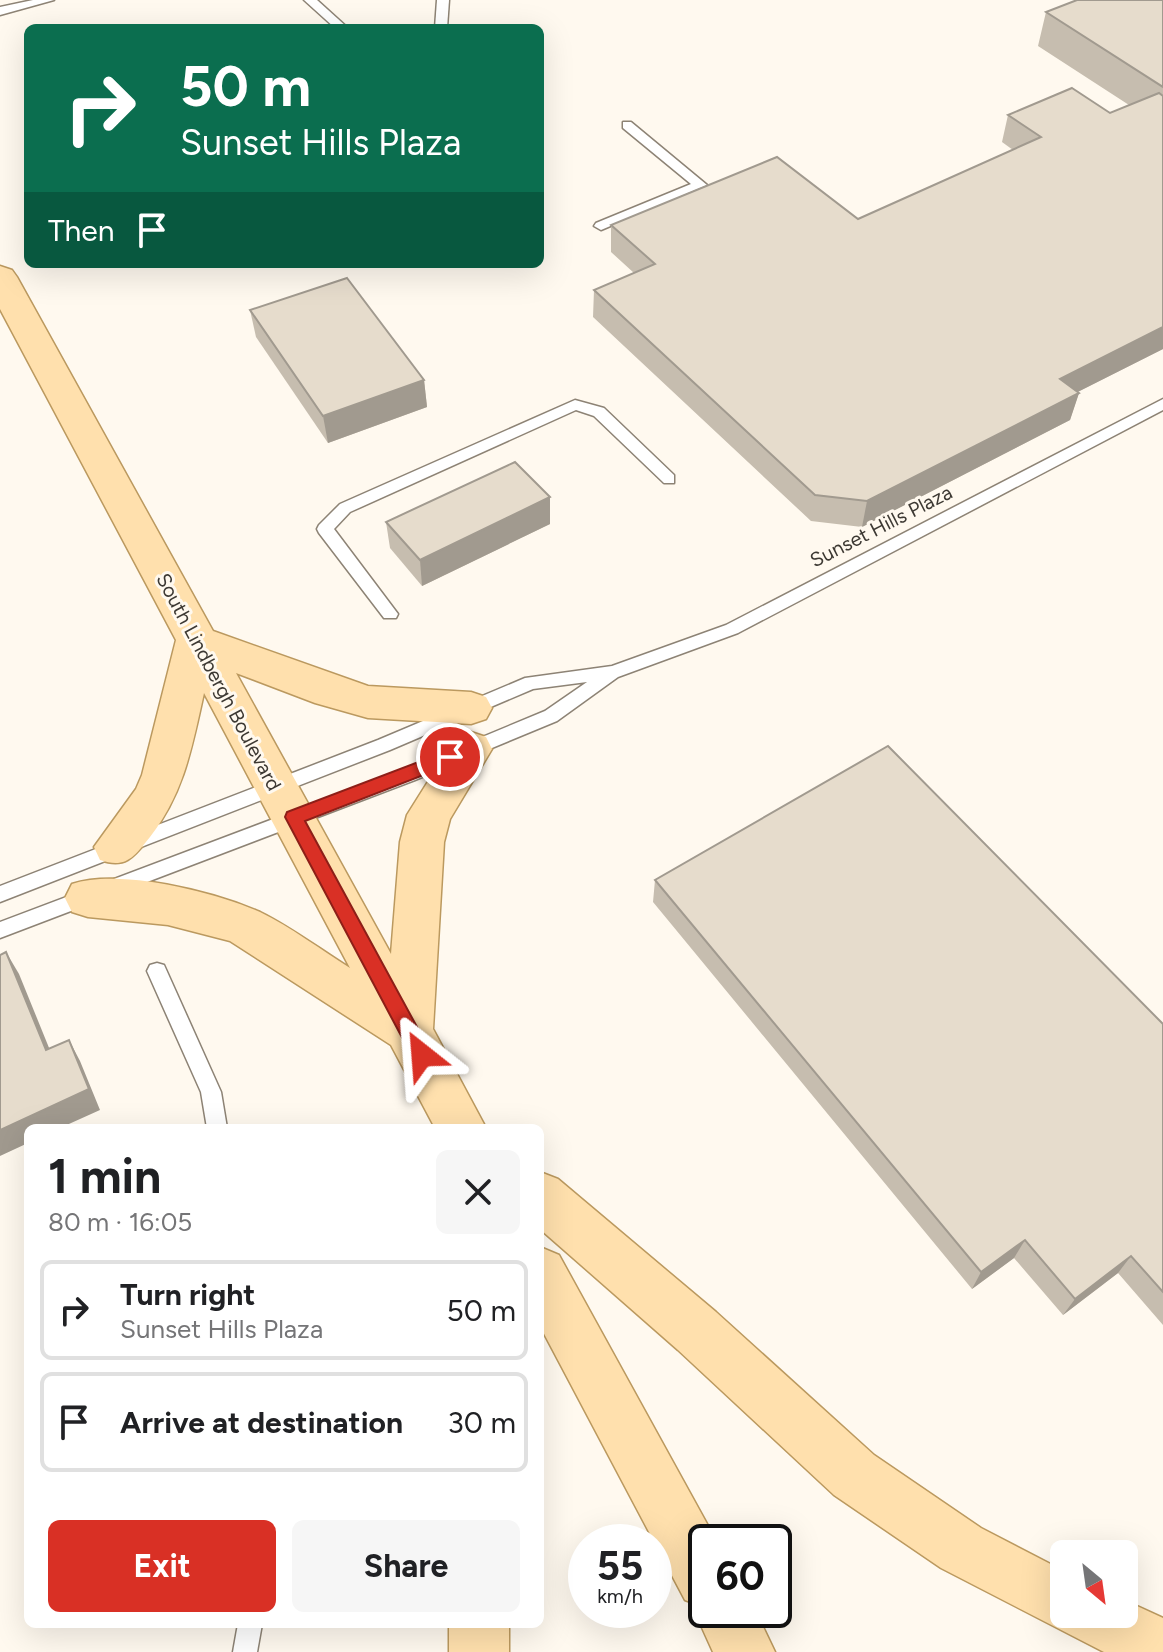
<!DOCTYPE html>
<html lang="en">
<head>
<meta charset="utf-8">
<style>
	body { margin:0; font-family:Figtree,sans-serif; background:#f6f6f6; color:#202124; height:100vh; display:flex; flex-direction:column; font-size:30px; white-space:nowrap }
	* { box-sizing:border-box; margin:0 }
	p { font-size:26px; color:#757577 }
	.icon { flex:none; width:44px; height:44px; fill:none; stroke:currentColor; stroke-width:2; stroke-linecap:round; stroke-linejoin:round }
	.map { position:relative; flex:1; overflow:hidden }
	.sheet { position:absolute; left:24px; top:1124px; width:520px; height:504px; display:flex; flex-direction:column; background:#fff; border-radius:12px; box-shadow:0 8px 32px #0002 }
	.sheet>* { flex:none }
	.top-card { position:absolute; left:24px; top:24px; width:520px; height:244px; border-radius:12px; box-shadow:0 8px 32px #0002; background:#0b6e4f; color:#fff; overflow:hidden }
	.needle { width:52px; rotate:151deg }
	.controls { position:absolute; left:1050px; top:1540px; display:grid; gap:16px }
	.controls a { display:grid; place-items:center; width:88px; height:88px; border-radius:12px; background:#fff; box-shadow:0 8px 32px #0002; font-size:40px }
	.speed { position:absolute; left:568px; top:1524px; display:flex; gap:16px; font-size:40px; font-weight:700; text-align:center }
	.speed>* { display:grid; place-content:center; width:104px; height:104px; border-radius:50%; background:#fff; box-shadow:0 8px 32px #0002; line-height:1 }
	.speed small { font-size:20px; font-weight:400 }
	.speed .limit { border:4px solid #111; border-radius:12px; background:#fff; color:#111 }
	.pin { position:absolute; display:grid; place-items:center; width:68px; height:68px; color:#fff; margin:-34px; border:4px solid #fff; border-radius:50%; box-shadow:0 2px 8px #0007 }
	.me { position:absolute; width:88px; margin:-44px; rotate:332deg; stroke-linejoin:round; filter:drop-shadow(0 0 6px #0008) }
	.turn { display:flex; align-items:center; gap:28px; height:168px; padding:0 24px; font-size:36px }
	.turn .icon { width:104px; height:104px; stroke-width:2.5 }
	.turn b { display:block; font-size:56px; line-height:68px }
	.then { display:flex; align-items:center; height:76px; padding:0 24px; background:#0003; gap:16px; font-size:30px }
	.round { display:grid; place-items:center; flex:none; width:84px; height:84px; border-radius:12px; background:#f6f6f6 }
	.head { display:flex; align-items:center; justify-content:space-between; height:136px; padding:0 24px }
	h1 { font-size:48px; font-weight:700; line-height:60px }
	.primary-button { display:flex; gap:16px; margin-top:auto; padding:16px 24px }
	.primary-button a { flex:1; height:92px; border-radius:12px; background:#d93025; color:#fff; font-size:32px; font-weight:700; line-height:92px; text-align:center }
	.primary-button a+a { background:#f6f6f6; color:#202124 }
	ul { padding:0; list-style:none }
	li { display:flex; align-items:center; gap:24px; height:100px; margin:0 16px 12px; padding:0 8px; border:4px solid #e0e0e0; border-radius:12px }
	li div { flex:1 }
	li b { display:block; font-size:30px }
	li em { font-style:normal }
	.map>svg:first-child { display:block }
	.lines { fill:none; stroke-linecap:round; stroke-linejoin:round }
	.lane-casing { stroke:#8d8375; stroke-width:3 }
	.primary-casing { stroke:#bb995f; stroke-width:3 }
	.lane { fill:#fff; fill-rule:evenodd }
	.primary { fill:#ffe0ad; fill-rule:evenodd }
	.wall { fill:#c6bdaf }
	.shaded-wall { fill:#a19a8f }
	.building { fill:#e6dccc; stroke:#a19a8f; stroke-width:2 }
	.route { fill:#d93025; stroke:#8d1f18; stroke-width:2 }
	.labels { text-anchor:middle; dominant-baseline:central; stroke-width:6; stroke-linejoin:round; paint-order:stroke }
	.street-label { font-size:20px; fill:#3d3933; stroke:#fff9ef }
</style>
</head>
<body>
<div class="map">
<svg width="1163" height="1652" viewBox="0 0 1163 1652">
	<rect width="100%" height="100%" fill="#fff9ef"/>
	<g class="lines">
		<defs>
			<g id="lane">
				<polygon points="33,0 54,0 0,15 0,7"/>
				<polygon points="304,0 317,0 348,28 335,28"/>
				<polygon points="437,0 449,0 447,28 435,28"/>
				<polygon points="623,122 631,122 707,185 601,230 594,226 596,223 691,184 623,128"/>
				<polygon points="1163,399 1163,410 738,633 618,677 557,721 415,780 0,938 0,922 403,770 545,711 587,682 533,689 390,750 0,902 0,886 378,740 525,678 612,666 726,625"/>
				<polygon points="575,400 604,408 674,475 674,483 664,483 594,416 576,410 350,512 334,529 398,614 396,618 384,618 319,533 317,529 319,525 340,504"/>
				<polygon points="157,963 164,965 221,1092 227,1128 207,1128 201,1092 147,971 150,965"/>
				<polygon points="238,1624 262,1624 257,1652 233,1652"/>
			</g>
			<g id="primary">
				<path d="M0,266L12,270L17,277L213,631L368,686L471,692L486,697L492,708L486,719L471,724L368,718L315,703L236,673L391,954L400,842L407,815L456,737L471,732L486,737L492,749L450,819L444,842L433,1029L486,1128H435L391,1045L230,941L168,925L88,917L72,912L65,898L72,884C120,868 214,892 260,912C291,927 321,950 350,968L204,693C192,747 184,793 150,837C134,857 126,869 100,860L94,847L136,789L142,775L176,640L0,309Z"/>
				<polygon points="540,1172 558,1179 716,1312 874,1455 981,1528 1064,1571 1064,1614 1124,1614 1124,1600 1163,1618 1163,1652 1104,1652 941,1568 834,1495 678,1350 540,1229"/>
				<polygon points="540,1247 559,1255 717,1542 706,1542 706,1610 755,1610 775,1652 713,1652 694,1610 696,1604 685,1600 540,1326"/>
				<rect x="449" y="1624" width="60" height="28"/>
			</g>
		</defs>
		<use href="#lane" class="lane-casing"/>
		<use href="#primary" class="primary-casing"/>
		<use href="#lane" class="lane"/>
		<use href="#primary" class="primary"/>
	</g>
	<g class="wall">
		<polygon points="1163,0 1163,349 1077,392 1079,393 1070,420 862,527 811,521 593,317 594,290 634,273 611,252 611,225 858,219 1013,150 1002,142 1008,115 1110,113 1129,105 1038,46 1046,12"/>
		<polygon points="250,310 424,380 427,407 328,443 256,337"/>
		<polygon points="550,497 550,524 422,586 390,548 386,522"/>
		<polygon points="655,880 1163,1024 1163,1325 1118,1273 1063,1315 1014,1258 972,1289 653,902"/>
	</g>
	<g class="shaded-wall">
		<polygon points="1163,327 1163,349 1052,405 1060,379"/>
		<polygon points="424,380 427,407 328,443 323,416"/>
		<polygon points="1079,393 1070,420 862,527 867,501"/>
		<polygon points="550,497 550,524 422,586 420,560"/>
		<polygon points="6,952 19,974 58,1070 46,1050"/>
		<polygon points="69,1040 80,1061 100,1110 60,1128 28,1128 28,1143 0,1156 0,1130"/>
		<polygon points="1025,1240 1014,1258 972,1289 981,1272"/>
		<polygon points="1131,1256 1118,1273 1063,1315 1075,1299"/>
	</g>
	<g class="building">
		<polygon points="1077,0 1163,0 1163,87 1046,12"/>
		<polygon points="1072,88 1110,113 1159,93 1163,96 1163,327 1060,379 1079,393 867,501 815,495 594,290 655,264 611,225 777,157 858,219 1041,137 1008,115"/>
		<polygon points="347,278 424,380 323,416 250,310"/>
		<polygon points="515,462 550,497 420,560 386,522"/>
		<polygon points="888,746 1163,1024 1163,1292 1131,1256 1075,1299 1025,1240 981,1272 655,880"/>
		<polygon points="6,952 46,1050 69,1040 89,1089 0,1130 0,955"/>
	</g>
	<polygon class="route" points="450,750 459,757 457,762 305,821 429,1049 432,1055 422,1064 415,1062 285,817 287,812"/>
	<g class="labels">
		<g class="street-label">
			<text transform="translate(881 526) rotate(-27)">Sunset Hills Plaza</text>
			<text transform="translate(219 682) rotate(62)">South Lindbergh Boulevard</text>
		</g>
	</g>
</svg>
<div class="controls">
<a><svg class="needle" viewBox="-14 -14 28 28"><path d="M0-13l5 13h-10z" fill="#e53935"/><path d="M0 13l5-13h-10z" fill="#757577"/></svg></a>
</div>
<div class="speed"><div>55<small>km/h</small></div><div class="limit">60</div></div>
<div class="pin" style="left:450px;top:757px;background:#d93025"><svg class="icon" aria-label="arrive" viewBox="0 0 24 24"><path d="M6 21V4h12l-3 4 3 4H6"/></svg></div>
<svg class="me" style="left:422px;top:1055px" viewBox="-20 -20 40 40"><path d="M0-17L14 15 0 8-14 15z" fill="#d93025" stroke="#fff" stroke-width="4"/></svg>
<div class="top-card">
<div class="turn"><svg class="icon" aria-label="right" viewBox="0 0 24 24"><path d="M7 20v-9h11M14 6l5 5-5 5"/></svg><div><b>50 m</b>Sunset Hills Plaza</div></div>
<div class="then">Then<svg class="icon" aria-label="arrive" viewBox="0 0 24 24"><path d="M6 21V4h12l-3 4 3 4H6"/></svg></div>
</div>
<section class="sheet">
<div class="head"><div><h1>1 min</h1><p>80 m · 16:05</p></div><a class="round"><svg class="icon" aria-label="close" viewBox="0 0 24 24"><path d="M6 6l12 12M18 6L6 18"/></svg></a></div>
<ul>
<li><svg class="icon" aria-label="right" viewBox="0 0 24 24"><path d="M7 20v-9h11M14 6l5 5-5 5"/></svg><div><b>Turn right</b><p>Sunset Hills Plaza</p></div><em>50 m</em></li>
<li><svg class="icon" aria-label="arrive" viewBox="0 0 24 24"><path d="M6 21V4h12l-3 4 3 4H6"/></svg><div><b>Arrive at destination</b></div><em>30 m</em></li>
</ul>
<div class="primary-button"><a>Exit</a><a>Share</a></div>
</section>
</div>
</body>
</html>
